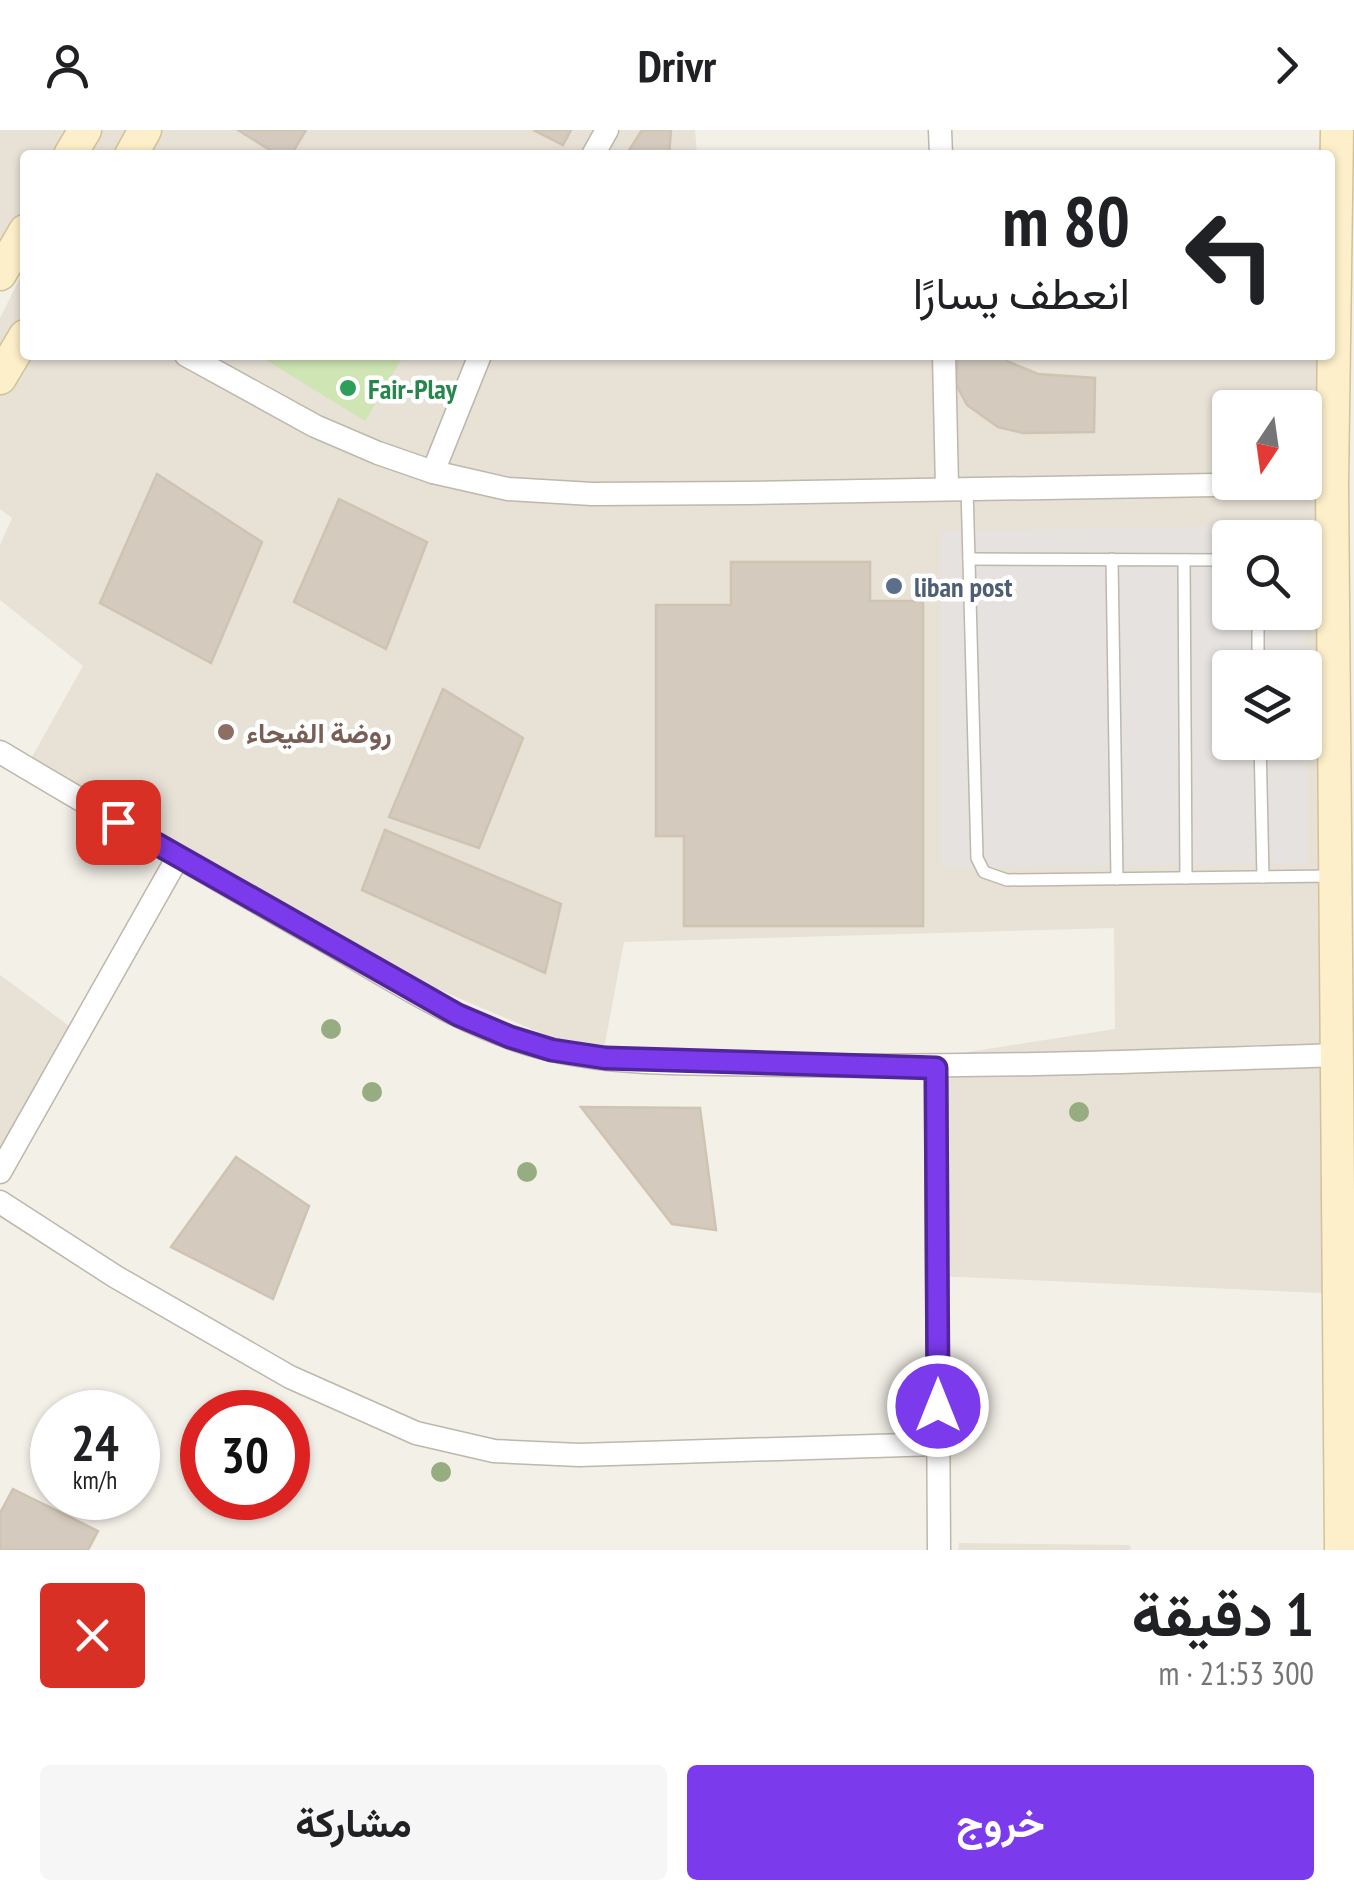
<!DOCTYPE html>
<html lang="ar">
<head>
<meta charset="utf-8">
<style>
	body { margin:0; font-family:"PT Sans Narrow",Vazirmatn,sans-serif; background:#f6f6f6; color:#202124; direction:rtl; height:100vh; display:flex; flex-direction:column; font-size:38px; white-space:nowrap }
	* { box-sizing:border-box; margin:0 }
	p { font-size:32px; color:#757577 }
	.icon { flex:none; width:55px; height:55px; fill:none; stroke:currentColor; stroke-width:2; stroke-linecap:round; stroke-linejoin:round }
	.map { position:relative; height:1420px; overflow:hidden; direction:ltr }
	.sheet { display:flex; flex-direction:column; background:#fff; flex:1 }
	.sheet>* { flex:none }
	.top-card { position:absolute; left:20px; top:20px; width:1315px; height:210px; border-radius:10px; box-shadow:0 2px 8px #0004; direction:rtl; background:#fff; color:#202124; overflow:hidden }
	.needle { width:65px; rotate:193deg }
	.controls { position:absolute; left:1212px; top:260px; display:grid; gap:20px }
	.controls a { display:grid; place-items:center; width:110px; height:110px; border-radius:10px; background:#fff; box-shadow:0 2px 8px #0004; font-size:50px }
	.speed { position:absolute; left:30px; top:1260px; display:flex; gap:20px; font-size:50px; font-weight:700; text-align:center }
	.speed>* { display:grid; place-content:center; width:130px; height:130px; border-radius:50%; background:#fff; box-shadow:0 2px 8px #0004; line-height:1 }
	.speed small { font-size:25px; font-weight:400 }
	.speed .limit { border:15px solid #d22; background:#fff; color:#111 }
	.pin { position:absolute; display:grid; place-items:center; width:85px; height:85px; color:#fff; margin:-42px; border-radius:20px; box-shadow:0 5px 15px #0006 }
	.me { position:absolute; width:110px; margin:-55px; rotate:0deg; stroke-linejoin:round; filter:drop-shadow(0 0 8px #0008) }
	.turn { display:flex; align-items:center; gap:35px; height:210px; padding:0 40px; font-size:45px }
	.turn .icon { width:130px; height:130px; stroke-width:2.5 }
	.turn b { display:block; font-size:70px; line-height:85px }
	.round { display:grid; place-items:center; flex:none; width:105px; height:105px; border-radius:10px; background:#f6f6f6 }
	.summary { display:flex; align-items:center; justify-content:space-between; height:170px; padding:0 40px }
	h1 { font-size:60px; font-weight:700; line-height:75px }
	.cta { display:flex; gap:20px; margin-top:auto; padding:20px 40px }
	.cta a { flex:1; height:115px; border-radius:10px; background:#7c3aed; color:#fff; font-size:40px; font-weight:700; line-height:115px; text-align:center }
	.cta a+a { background:#f6f6f6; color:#202124 }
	header { display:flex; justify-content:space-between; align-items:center; height:130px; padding:0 40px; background:#fff; font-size:45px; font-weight:700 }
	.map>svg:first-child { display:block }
	.residential { fill:#e7e1d6; fill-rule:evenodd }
	.green { fill:#cfe5b3 }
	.parking { fill:#e5e2df; fill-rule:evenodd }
	.building { fill:#d4cbbe; stroke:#cfc3b1; stroke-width:2.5 }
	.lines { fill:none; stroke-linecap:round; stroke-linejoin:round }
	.lane-casing { stroke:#beb7ab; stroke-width:14 }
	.street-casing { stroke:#beb7ab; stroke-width:25 }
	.secondary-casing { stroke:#d1c299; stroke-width:35 }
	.lane { stroke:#fff; stroke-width:11 }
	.street { stroke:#fff; stroke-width:22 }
	.secondary { stroke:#fcefc9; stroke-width:32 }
	.tree { fill:#96ac81 }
	.route-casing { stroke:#51269a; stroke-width:25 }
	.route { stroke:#7c3aed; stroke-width:18 }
	.leisure-dot { fill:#2e9e5b; stroke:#fff; stroke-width:4 }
	.service-dot { fill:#5c6f8a; stroke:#fff; stroke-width:4 }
	.education-dot { fill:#8d6e63; stroke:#fff; stroke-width:4 }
	.labels { text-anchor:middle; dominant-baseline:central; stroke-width:9; stroke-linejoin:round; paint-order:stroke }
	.leisure-label { font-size:28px; font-weight:bold; fill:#27864d; stroke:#fff; text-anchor:start }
	.service-label { font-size:28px; font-weight:bold; fill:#4e5e75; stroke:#fff; text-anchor:start }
	.education-label { font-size:28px; font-weight:bold; fill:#785e54; stroke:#fff; text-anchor:start }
</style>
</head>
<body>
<header><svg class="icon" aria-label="forward" viewBox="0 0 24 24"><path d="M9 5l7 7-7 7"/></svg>Drivr<svg class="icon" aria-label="person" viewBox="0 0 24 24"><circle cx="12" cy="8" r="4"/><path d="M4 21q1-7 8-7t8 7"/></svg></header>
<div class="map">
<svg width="1354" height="1420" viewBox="0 0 1354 1420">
	<rect width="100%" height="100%" fill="#f3f0e8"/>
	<g class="residential">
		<path d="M0,0H695L697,25H25V225H1330L1344,1164L937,1146L924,929L1115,899L1114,798L624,812L602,929L353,823L24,641L83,536L0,470V415L12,388L0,379V188L21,146L0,134ZM1230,278H1305V352H1230ZM1230,408H1305V482H1230ZM1230,538H1305V612H1230Z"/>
		<polygon points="0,845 76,901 0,1036"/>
		<polygon points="959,1413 1130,1415 1131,1420 958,1420"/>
	</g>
	<polygon class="green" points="258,225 404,225 365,291"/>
	<path class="parking" d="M1297,395L1300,407L1230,408V482H1305V466L1308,734L941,737V401ZM1230,538H1305V612H1230Z"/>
	<g class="building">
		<polygon points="238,0 306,0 291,25 278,25"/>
		<polygon points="533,0 571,0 563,15"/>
		<polygon points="642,0 671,0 669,25 626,25"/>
		<polygon points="958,225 1006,225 1007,231 1038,244 1095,248 1094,302 1023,303 998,297 967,275 956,254"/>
		<polygon points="157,344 262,412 211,533 100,473"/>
		<polygon points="339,369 427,412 386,519 294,472"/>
		<polygon points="731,432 870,432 870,471 923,471 923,796 684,796 684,706 656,706 656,475 731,475"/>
		<polygon points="443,559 523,608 479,718 389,687"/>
		<polygon points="385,700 561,774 545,843 362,760"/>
		<polygon points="581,977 700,978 716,1100 672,1094"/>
		<polygon points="236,1027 309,1076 273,1169 171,1117"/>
		<polygon points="13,1359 98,1401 88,1420 0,1420 0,1383"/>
	</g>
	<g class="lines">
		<defs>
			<g id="lane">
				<polyline points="967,357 977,728 984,742 1007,750 1331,746"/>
				<polyline points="969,429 1230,430"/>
				<polyline points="1112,429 1117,749"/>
				<polyline points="1184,430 1186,748"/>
				<polyline points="1258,482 1258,538"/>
				<polyline points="1260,612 1263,747"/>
			</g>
			<g id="street">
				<polyline points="940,0 941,25"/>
				<polyline points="593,25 607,0"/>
				<polyline points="186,225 315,296 378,323 433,342 508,359 592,364 747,363 1332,353"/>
				<polyline points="944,225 947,357"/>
				<polyline points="433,342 480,225"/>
				<path d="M0,622C109,687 218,750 327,812C398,853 472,902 552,920C627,937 709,933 786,935C970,938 1154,931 1338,925"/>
				<polyline points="936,938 939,1420"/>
				<polyline points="0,1042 178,727"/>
				<polyline points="0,1072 116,1147 290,1247 416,1303 494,1321 579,1325 938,1314"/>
			</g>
			<g id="secondary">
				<polyline points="1337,0 1332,353 1341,1420"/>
				<polyline points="70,25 85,0"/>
				<polyline points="131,25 145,0"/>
				<polyline points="0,144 25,101"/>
				<polyline points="0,248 25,206"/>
			</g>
		</defs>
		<use href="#lane" class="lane-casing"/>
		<use href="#street" class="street-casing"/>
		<use href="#secondary" class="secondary-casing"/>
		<use href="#lane" class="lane"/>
		<use href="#street" class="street"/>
		<use href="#secondary" class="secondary"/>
	</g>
	<g class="tree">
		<circle cx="331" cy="899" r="10"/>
		<circle cx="372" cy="962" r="10"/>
		<circle cx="1079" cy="982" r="10"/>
		<circle cx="527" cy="1042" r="10"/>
		<circle cx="441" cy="1342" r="10"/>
	</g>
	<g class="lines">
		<defs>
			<polyline id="route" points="118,692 458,885 510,907 552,920 605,928 936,938 938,1276"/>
		</defs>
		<use href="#route" class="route-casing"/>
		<use href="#route" class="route"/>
	</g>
	<circle class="leisure-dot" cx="348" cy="258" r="10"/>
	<circle class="service-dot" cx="894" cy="456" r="10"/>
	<circle class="education-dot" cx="226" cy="602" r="10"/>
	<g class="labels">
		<g class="leisure-label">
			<text x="368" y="258">Fair-Play</text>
		</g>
		<g class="service-label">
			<text x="914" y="456">liban post</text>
		</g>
		<g class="education-label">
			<text x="246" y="602">روضة الفيحاء</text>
		</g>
	</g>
</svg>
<div class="controls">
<a><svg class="needle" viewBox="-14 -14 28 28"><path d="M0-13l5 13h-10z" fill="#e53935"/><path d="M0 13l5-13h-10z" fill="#757577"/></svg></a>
<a><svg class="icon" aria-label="search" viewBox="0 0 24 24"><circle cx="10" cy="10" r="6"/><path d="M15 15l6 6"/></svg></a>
<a><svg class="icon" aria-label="layers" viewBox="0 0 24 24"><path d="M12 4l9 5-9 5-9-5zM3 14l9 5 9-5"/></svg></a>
</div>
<div class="speed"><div>24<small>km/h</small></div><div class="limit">30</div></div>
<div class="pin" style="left:118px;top:692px;background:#d93025"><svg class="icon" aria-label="arrive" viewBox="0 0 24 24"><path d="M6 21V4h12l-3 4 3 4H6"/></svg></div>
<svg class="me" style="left:938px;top:1276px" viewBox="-20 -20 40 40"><circle r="17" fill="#7c3aed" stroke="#fff" stroke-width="3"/><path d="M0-11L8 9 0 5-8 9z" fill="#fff"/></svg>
<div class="top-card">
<div class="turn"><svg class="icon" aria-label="left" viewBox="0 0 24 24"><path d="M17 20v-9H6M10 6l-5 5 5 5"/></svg><div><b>80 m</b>انعطف يسارًا</div></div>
</div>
</div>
<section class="sheet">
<div class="summary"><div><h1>1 دقيقة</h1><p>300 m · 21:53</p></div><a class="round" style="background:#d93025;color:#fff"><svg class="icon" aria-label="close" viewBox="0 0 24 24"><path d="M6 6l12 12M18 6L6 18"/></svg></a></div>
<div class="cta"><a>خروج</a><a>مشاركة</a></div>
</section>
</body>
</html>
